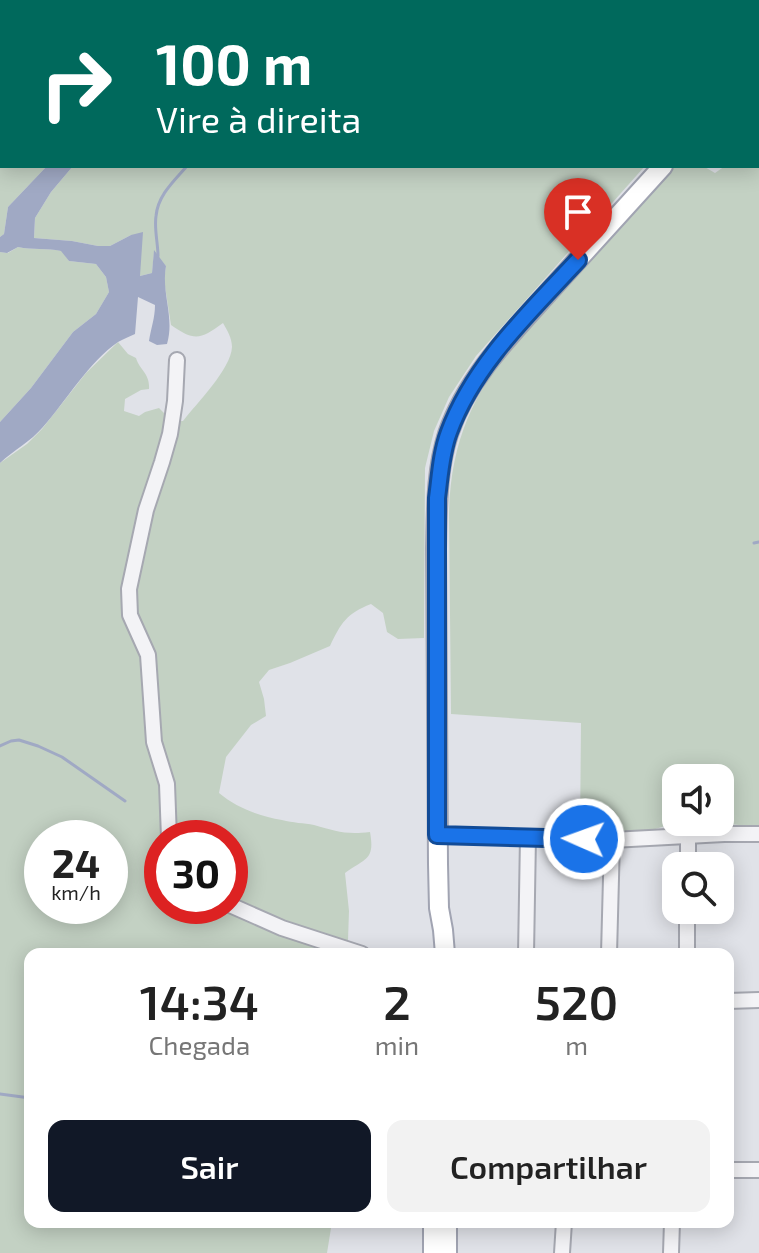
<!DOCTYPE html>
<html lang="pt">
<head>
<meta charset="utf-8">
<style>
	body { margin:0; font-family:"Exo 2",sans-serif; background:#f2f2f2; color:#222; height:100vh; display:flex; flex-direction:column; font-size:30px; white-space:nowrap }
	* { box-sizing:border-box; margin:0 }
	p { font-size:26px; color:#767676 }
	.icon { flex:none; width:44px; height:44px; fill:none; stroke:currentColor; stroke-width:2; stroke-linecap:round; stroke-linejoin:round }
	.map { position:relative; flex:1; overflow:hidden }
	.drawer { position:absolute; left:24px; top:948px; width:710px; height:280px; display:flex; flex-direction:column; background:#fff; border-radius:16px; box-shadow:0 4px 20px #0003 }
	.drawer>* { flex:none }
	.hud { position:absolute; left:0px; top:0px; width:760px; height:168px; box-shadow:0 4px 20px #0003; background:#00695c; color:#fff; overflow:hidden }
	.buttons { position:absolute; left:662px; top:764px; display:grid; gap:16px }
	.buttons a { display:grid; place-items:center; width:72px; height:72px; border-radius:16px; background:#fff; box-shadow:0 4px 20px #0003; font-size:40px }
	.speed { position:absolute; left:24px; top:820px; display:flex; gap:16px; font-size:40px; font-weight:700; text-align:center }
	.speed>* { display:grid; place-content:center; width:104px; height:104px; border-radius:50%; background:#fff; box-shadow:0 4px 20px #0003; line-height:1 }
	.speed small { font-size:20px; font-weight:400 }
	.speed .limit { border:12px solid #d22; background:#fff; color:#111 }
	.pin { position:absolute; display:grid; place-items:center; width:68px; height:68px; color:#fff; margin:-82px -34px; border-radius:50% 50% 50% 0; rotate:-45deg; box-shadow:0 0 8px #0007 }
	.pin .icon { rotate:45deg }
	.me { position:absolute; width:88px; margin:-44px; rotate:272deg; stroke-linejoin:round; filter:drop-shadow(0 0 6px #0008) }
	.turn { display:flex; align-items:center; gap:28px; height:168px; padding:0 24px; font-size:36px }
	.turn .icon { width:104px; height:104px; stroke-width:2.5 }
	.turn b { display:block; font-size:56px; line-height:68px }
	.eta { display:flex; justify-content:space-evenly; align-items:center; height:136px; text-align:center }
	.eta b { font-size:48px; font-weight:600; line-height:56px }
	.button { display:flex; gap:16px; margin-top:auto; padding:16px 24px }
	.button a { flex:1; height:92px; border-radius:16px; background:#111827; color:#fff; font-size:32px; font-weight:600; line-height:92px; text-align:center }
	.button a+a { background:#f2f2f2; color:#222 }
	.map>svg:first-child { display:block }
	.green { fill:#c3d1c3; fill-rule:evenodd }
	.water { fill:#a0a9c4 }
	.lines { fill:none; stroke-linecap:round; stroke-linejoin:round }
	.stream { stroke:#a0a9c4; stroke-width:3 }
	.minor-casing { stroke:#a6a8b1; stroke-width:18 }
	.major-casing { stroke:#a1a4b2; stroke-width:22 }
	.minor { stroke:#f3f3f6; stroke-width:14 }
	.major { stroke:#fff; stroke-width:18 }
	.route-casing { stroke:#114b97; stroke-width:20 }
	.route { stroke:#1a73e8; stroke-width:14 }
</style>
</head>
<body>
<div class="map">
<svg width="759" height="1253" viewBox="0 0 759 1253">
	<rect width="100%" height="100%" fill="#e0e2e8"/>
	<g class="green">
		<polygon points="0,0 148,0 146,2 2,2 2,166 47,166 8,207 4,234 0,237"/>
		<polygon points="174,0 759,0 759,44 758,45 758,2 173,2"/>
		<path d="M759,134V827L709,822H720V778H676V822H679L645,832L580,834L581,723L451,714L449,514C451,406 502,356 569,281C603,242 637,204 671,166H703L715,173L725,166H758Z"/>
		<path d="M73,166H645L476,356L449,397L434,431L425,468L424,638L398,639L387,632L383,613L371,604C346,614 341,623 330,646L290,663L269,670L259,682L264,699L266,716L251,725L226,757L219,793C237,808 259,816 282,820C293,823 304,823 314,825C336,831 345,835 370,832C375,860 366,858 345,873L349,911L348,940L337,941V954H30V1222H332L327,1253H0V463L27,444L42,429L86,373L118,342L128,354L136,358C140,371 150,373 149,389L141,390L125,399L124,411L139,416L145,412L159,408L172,421H183C197,403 231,369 232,347C232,338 227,330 223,323C201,339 195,342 171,325L164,280L166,266L154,252L152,273L140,276V259L131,235L110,246H98L72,241L34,238L35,218L51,192ZM42,838H110V906H42ZM162,838H230V906H162Z"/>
		<path d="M18,247C32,250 47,248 62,251L69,261L96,264L106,277L109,292L96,314L73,332L31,388L0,422V252L8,253Z"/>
	</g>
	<path class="water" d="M47,166H73L51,192L35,218L34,238L72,241L98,246H110L131,235L143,232L140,276L152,273L154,250L166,266C161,293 175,317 167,344L157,345L149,341C151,328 155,318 155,305L138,297L135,334C129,337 123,339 118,342C89,362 66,401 43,427C30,442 14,450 0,463V422L31,388L73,332L96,314L109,292L106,277L96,264L69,261L61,251C47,248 32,250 18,247L7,253L0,252V237L4,234L8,207Z"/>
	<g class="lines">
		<g class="stream">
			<polyline points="274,2 275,0"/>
			<path d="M158,256C158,243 154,229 156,216C158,195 174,181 187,166"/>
			<polyline points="754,543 759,542"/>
			<polyline points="0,746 11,741 19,740 38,746 62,757 125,801"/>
			<polyline points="0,1094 30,1098"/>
		</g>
		<defs>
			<g id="minor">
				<polyline points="437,835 612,840 724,834 759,834"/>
				<polyline points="169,838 167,784 154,742 148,655 130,615 129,589 146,510 162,462 170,434 175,401 177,360"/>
				<polyline points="688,866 688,836"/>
				<polyline points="230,905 282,928 362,954"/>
				<polyline points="526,954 528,837"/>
				<polyline points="609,954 612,840"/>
				<polyline points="687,954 687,910"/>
				<polyline points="728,1001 759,1000"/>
				<polyline points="728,1170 759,1170"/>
				<polyline points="562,1253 564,1222"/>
				<polyline points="671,1253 672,1222"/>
			</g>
			<g id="major">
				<polyline points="758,60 759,59"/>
				<path d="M445,954L443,930L439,908L438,864L436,549C437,511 436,471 448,434C468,375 515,330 555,285C591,245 627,206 663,166"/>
				<polyline points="433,1222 433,1253"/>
				<polyline points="447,1222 447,1253"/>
			</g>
		</defs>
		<use href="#minor" class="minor-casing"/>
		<use href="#major" class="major-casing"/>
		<use href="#minor" class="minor"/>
		<use href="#major" class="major"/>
	</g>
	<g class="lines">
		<defs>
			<path id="route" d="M578,260C530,312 474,364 449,432C441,453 440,476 437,498V835L584,839"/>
		</defs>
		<use href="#route" class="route-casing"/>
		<use href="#route" class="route"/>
	</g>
</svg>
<div class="buttons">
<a><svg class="icon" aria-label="sound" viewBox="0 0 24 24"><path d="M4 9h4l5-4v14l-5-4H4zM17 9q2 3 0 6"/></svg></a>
<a><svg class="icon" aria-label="search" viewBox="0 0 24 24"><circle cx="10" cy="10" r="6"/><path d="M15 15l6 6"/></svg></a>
</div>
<div class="speed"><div>24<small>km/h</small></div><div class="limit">30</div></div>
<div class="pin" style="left:578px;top:260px;background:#d93025"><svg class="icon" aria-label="arrive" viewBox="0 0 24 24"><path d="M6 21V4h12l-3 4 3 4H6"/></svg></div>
<svg class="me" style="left:584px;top:839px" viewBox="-20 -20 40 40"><circle r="17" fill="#1a73e8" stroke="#fff" stroke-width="3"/><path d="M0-11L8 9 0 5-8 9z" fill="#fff"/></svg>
<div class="hud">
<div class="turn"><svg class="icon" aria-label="right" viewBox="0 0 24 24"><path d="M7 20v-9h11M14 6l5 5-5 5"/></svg><div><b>100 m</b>Vire à direita</div></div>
</div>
<section class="drawer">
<div class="eta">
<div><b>14:34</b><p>Chegada</p></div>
<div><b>2</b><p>min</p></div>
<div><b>520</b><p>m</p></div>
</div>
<div class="button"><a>Sair</a><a>Compartilhar</a></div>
</section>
</div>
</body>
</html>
